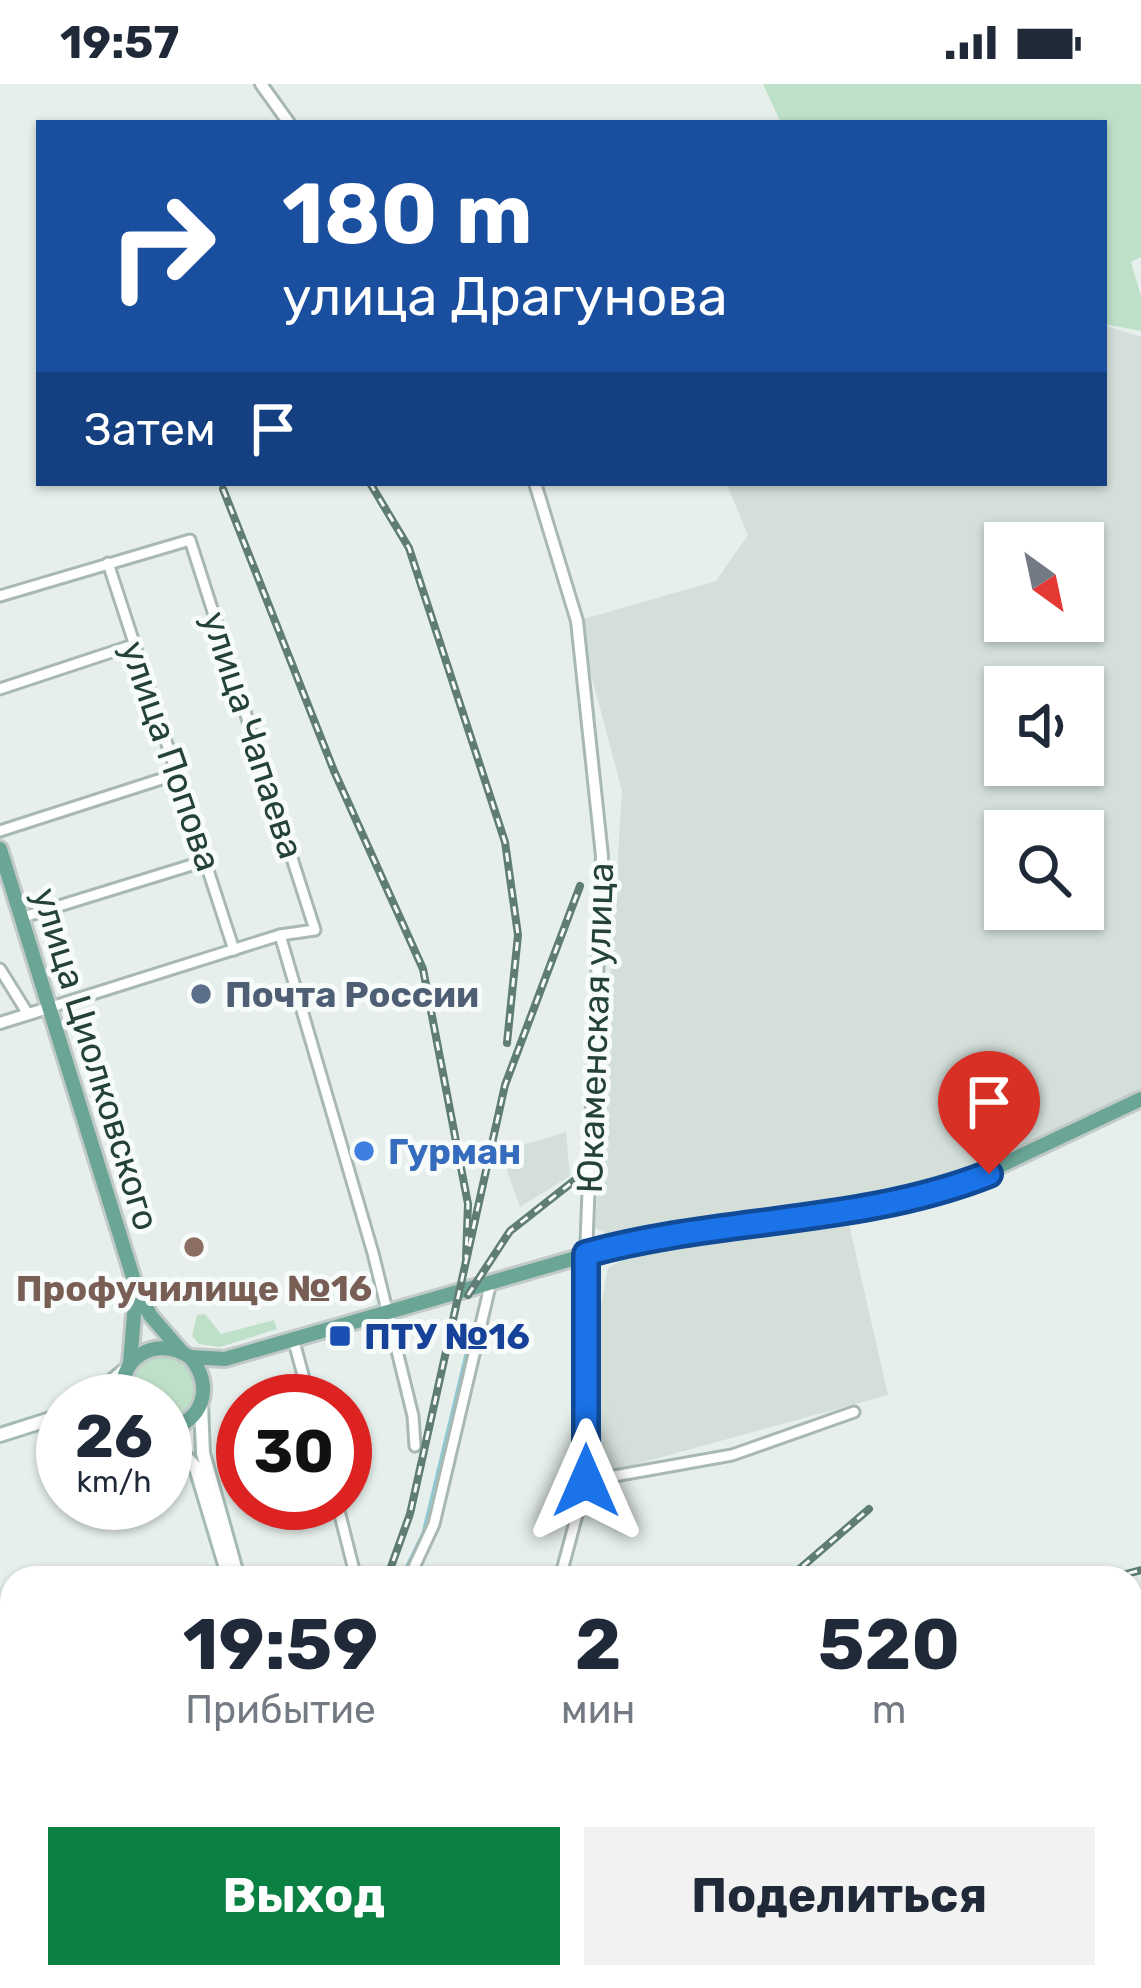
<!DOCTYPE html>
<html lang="ru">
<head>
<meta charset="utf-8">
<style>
	body { margin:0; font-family:Rubik,sans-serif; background:#f2f2f3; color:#1f2937; height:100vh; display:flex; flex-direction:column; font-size:45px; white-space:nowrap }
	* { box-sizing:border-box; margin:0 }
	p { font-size:39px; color:#747a83 }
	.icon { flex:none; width:66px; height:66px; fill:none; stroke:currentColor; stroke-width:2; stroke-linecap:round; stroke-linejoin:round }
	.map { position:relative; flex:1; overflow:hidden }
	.drawer { position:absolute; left:0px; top:1482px; width:1143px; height:423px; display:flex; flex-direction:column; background:#fff; border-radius:36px 36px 0 0; box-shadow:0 3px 9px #0004 }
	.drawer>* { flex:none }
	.hud { position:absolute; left:36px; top:36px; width:1071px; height:366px; border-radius:0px; box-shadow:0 3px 9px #0004; background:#1a4fa0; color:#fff; overflow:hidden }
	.needle { width:78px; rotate:147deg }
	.buttons { position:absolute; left:984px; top:438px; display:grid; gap:24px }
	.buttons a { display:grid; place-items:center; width:120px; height:120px; border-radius:0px; background:#fff; box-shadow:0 3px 9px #0004; font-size:60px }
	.speed { position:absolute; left:36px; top:1290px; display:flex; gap:24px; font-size:60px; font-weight:700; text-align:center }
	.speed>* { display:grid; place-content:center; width:156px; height:156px; border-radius:50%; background:#fff; box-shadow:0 3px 9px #0004; line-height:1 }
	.speed small { font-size:30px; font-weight:400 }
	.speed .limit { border:18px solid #d22; background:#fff; color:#111 }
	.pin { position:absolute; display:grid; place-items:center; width:102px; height:102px; color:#fff; margin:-123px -51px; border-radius:50% 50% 50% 0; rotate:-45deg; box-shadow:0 0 12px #0007 }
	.pin .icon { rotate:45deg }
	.me { position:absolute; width:132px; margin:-66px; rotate:0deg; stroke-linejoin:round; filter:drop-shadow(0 0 9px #0008) }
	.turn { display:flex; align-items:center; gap:42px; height:252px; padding:0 48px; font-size:54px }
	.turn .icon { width:156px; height:156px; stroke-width:2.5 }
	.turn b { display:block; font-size:84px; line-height:102px }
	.then { display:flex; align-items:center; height:114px; padding:0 48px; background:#0003; gap:24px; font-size:45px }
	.eta { display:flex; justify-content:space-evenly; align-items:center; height:204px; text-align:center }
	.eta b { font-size:72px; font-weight:700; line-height:84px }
	.action { display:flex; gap:24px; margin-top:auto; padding:24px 48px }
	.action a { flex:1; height:138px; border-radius:0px; background:#0b8043; color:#fff; font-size:48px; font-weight:700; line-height:138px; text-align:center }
	.action a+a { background:#f2f2f3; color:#1f2937 }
	.status { display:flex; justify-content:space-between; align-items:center; height:84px; padding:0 60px; background:#fff; direction:ltr }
	.status svg { height:33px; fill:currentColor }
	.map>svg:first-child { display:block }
	.built { fill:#d4dfda; fill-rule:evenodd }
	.green { fill:#bfe0c8 }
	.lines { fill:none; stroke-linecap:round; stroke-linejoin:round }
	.stream { stroke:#8ec9d4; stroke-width:3 }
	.minor-casing { stroke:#a8b8b2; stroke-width:15 }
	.tertiary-casing { stroke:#a8b8b2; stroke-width:16 }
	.secondary-casing { stroke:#a4bbb3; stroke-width:18 }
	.primary-casing { stroke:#c2cac8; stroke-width:20 }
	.minor { stroke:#fff; stroke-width:9 }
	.tertiary { stroke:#fff; stroke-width:10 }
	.secondary { stroke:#fff; stroke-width:12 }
	.primary { stroke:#6aa596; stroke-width:14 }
	.rail-casing { stroke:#5f7d75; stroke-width:8 }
	.rail { stroke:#f7fbf9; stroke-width:3; stroke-dasharray:9; stroke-linecap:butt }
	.route-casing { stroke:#114b97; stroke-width:30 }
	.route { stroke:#1a73e8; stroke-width:21 }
	.service-dot { fill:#5c6f8a; stroke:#f7fbf9; stroke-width:4.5 }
	.shop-dot { fill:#3f7fe0; stroke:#f7fbf9; stroke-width:4.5 }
	.education-dot { fill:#8d6e63; stroke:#f7fbf9; stroke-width:4.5 }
	.transit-dot { fill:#1a4fb4; stroke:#f7fbf9; stroke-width:4.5 }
	.labels { text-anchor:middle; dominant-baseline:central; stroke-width:10; stroke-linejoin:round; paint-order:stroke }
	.street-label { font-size:36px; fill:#24423a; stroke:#f7fbf9 }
	.service-label { font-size:36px; font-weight:bold; fill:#4e5e75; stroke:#f7fbf9; text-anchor:start }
	.shop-label { font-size:36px; font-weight:bold; fill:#366cbe; stroke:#f7fbf9; text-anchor:start }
	.education-label { font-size:36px; font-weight:bold; fill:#785e54; stroke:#f7fbf9 }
	.transit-label { font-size:36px; font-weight:bold; fill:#164399; stroke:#f7fbf9; text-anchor:start }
</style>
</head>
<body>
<div class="status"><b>19:57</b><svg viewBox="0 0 49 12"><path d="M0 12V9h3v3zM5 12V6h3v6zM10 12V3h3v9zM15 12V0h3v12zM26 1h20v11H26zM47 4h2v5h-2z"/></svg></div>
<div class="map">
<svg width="1141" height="1904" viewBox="0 0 1141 1904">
	<rect width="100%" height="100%" fill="#e6efeb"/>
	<g class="built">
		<path d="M1104,241L1141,253V1010L976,1086L877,1116L728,1133L614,1153L595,1144L622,707L577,537L716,497L748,451L726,399H1104ZM1005,459H1083V537H1005ZM1005,603H1083V681H1005ZM1005,747H1083V825H1005Z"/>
		<polygon points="566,1048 570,1092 520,1123 500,1068"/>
		<polygon points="849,1140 888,1311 589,1393 591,1277 608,1184 635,1169 686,1159"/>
		<polygon points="773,1893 825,1893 832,1904 756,1904"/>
	</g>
	<g class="green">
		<polygon points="763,0 1141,0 1141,173 1131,178 1141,212 1141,247 1104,240 1104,39 781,39"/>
		<polygon points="205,1230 221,1250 274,1236 277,1245 220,1263 199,1260 192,1252 197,1231"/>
		<path d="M156,1270L189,1280L198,1299L193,1326L165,1342V1317H128C127,1292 134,1281 156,1270Z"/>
	</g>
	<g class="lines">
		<polyline class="stream" points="401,1494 423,1449 472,1245"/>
		<defs>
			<g id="minor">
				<polyline points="108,479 234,866"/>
				<polyline points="0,512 190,456 315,846 280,851 48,924"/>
				<polyline points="0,605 133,561"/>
				<polyline points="0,747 177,690"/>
				<polyline points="20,834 208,776"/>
				<polyline points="280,851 373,1169 413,1332 415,1362"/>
				<polyline points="0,885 28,930"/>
				<polyline points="293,1254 310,1317"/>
				<polyline points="586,1397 732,1371 854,1328"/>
				<polyline points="337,1419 356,1494"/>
				<polyline points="260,1491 261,1494"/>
				<polyline points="409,1494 434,1440 491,1198"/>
				<polyline points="560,1494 586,1397 586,1170"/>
				<polyline points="1092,1893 1099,1904"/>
				<polyline points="525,1897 537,1893"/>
			</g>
			<g id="tertiary">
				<polyline points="261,0 289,39"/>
				<polyline points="535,399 577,537 602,772 586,1170"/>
				<polyline points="0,939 48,924"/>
				<polyline points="845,1893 852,1904"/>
			</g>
			<g id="secondary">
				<polyline points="88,1317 125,1286"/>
				<polyline points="201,1321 203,1369 238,1494"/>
				<polyline points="165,1350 196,1384 229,1494"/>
				<polyline points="0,1351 63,1331"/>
				<polyline points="1131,1685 1141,1682"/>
				<polyline points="339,1893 341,1904"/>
				<polyline points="352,1893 353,1904"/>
				<polyline points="724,1904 741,1893"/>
			</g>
			<g id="primary">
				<polyline points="0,765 136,1203 150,1231 182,1268"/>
				<polyline points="190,1273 225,1275 638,1156 880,1125 940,1110 1141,1015"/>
				<polyline points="130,1279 136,1207"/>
				<path d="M123,1317C116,1275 154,1250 190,1273C215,1302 203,1339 165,1346"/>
			</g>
		</defs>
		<use href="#minor" class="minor-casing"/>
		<use href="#tertiary" class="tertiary-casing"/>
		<use href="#secondary" class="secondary-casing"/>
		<use href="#primary" class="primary-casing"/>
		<use href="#minor" class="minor"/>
		<use href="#tertiary" class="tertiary"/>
		<use href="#secondary" class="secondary"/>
		<use href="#primary" class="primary"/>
		<defs>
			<g id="rail">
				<polyline points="370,399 409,464 505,758 518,851 507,959"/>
				<polyline points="223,405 334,687 423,885 468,1120 466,1174"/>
				<polyline points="468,1211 510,1147 580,1092"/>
				<polyline points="387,1494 410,1430 505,1001 580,802"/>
				<polyline points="789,1494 869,1425"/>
				<polyline points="1111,1494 1141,1486"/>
				<polyline points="1131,1553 1141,1550"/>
				<polyline points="0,1789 12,1787"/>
				<polyline points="0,1823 12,1820"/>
				<polyline points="0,1848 12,1844"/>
			</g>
		</defs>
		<use href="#rail" class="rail-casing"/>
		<use href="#rail" class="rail"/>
	</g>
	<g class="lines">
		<defs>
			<path id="route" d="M586,1397V1170C719,1133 860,1141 989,1090"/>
		</defs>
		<use href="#route" class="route-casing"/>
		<use href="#route" class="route"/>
	</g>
	<circle class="service-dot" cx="201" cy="910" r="12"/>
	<circle class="shop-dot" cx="364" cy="1067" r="12"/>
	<circle class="education-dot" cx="194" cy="1163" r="12"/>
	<rect class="transit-dot" x="328" y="1240" width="24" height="24" rx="6"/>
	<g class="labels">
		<g class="street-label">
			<text transform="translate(253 651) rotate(72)">улица Чапаева</text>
			<text transform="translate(171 672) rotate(71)">улица Попова</text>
			<text transform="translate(595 944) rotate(-88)">Юкаменская улица</text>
			<text transform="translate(96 975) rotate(73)">улица Циолковского</text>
		</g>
		<g class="service-label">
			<text x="225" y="910">Почта России</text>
		</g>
		<g class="shop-label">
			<text x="388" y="1067">Гурман</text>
		</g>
		<g class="education-label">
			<text x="194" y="1204">Профучилище №16</text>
		</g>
		<g class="transit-label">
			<text x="364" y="1252">ПТУ №16</text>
		</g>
	</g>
</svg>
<div class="buttons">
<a><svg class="needle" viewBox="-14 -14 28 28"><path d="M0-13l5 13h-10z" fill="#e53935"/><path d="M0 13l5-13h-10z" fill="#747a83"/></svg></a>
<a><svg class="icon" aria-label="sound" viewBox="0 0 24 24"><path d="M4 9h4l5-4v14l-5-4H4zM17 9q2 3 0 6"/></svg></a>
<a><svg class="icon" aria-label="search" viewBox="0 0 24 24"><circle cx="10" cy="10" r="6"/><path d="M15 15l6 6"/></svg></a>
</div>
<div class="speed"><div>26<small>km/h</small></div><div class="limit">30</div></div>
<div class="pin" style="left:989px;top:1090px;background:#d93025"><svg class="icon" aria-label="arrive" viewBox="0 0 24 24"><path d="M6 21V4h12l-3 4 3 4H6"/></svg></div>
<svg class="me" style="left:586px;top:1397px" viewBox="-20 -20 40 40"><path d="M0-17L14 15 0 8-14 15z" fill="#1a73e8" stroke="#fff" stroke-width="4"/></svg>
<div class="hud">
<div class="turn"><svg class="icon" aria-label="right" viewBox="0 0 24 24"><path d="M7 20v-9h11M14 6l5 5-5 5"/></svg><div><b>180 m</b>улица Драгунова</div></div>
<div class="then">Затем<svg class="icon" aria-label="arrive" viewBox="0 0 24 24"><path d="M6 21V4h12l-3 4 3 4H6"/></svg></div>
</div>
<section class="drawer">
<div class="eta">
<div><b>19:59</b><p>Прибытие</p></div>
<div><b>2</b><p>мин</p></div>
<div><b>520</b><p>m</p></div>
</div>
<div class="action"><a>Выход</a><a>Поделиться</a></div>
</section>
</div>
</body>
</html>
